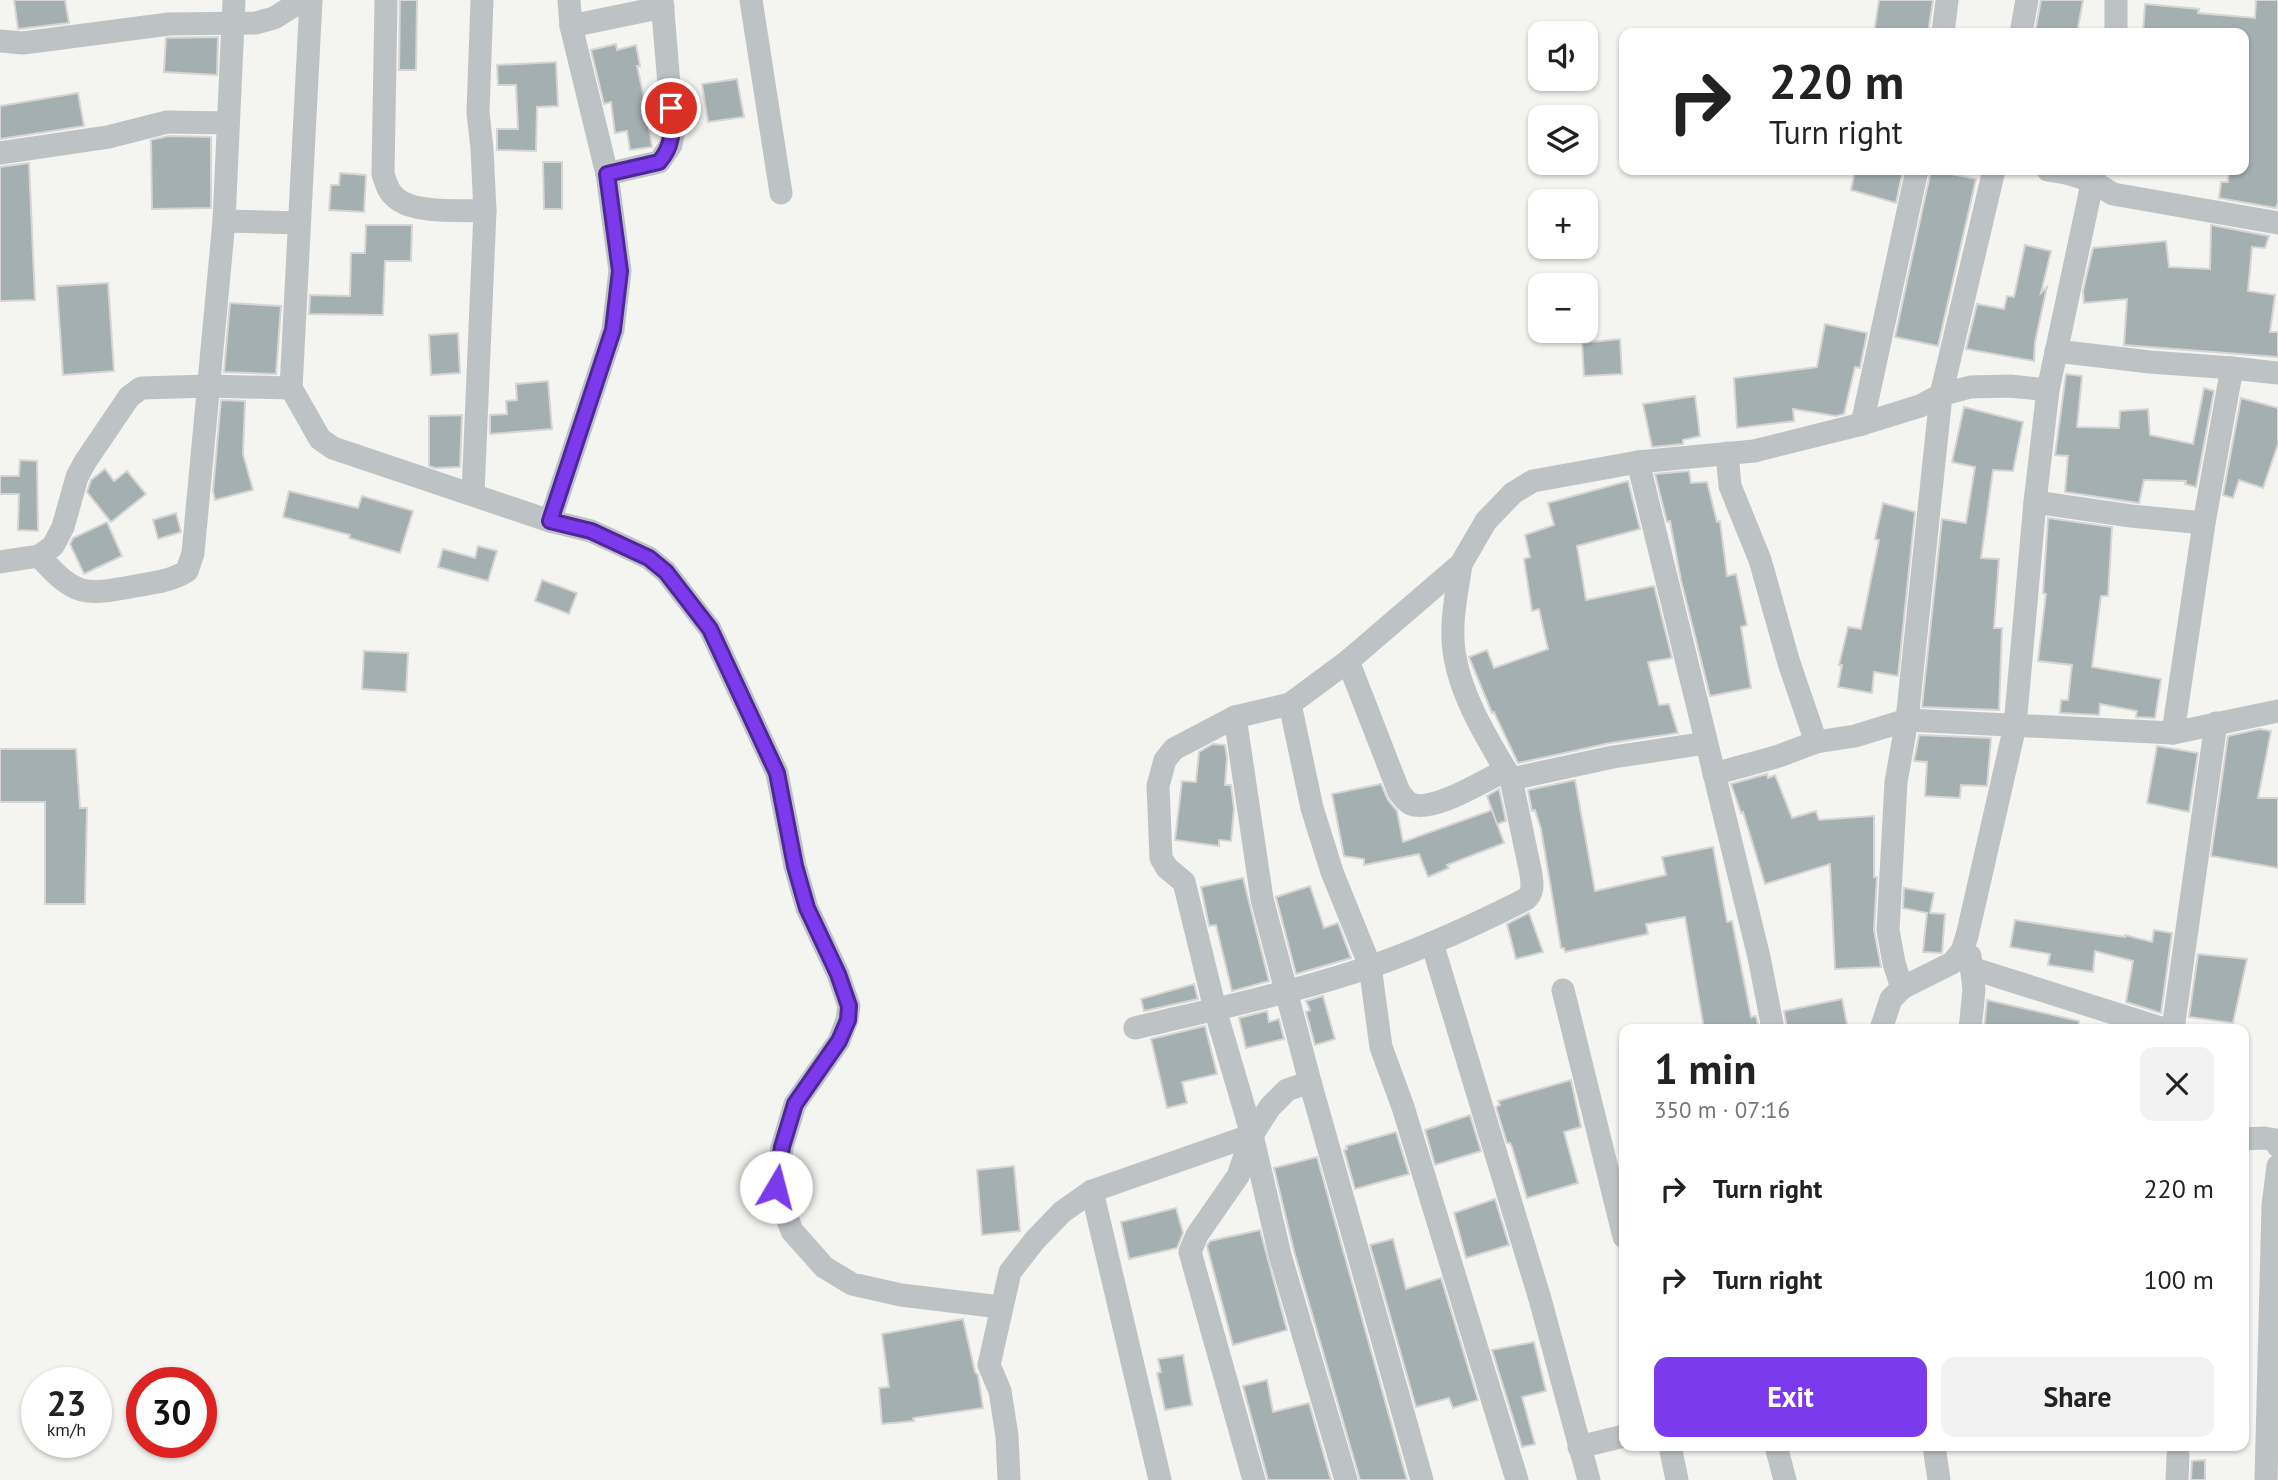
<!DOCTYPE html>
<html lang="en">
<head>
<meta charset="utf-8">
<style>
	body { margin:0; font-family:"PT Sans",sans-serif; background:#f2f2f2; color:#222; height:100vh; display:flex; flex-direction:column; font-size:26px; white-space:nowrap }
	* { box-sizing:border-box; margin:0 }
	p { font-size:23px; color:#767676 }
	.icon { flex:none; width:38px; height:38px; fill:none; stroke:currentColor; stroke-width:2; stroke-linecap:round; stroke-linejoin:round }
	.map { position:relative; flex:1; overflow:hidden }
	.panel { position:absolute; left:1619px; top:1024px; width:630px; height:427px; display:flex; flex-direction:column; background:#fff; border-radius:14px; box-shadow:0 2px 5px #0004 }
	.panel>* { flex:none }
	.guide { position:absolute; left:1619px; top:28px; width:630px; height:147px; border-radius:14px; box-shadow:0 2px 5px #0004; background:#fff; color:#222; overflow:hidden }
	.fabs { position:absolute; left:1528px; top:21px; display:grid; gap:14px }
	.fabs a { display:grid; place-items:center; width:70px; height:70px; border-radius:14px; background:#fff; box-shadow:0 2px 5px #0004; font-size:35px }
	.speed { position:absolute; left:21px; top:1367px; display:flex; gap:14px; font-size:35px; font-weight:700; text-align:center }
	.speed>* { display:grid; place-content:center; width:91px; height:91px; border-radius:50%; background:#fff; box-shadow:0 2px 5px #0004; line-height:1 }
	.speed small { font-size:18px; font-weight:400 }
	.speed .limit { border:10px solid #d22; background:#fff; color:#111 }
	.pin { position:absolute; display:grid; place-items:center; width:60px; height:60px; color:#fff; margin:-30px; border:4px solid #fff; border-radius:50%; box-shadow:0 2px 7px #0007 }
	.me { position:absolute; width:77px; margin:-38px; rotate:8deg; stroke-linejoin:round; filter:drop-shadow(0 0 5px #0008) }
	.turn { display:flex; align-items:center; gap:24px; height:147px; padding:0 35px; font-size:32px }
	.turn .icon { width:91px; height:91px; stroke-width:2.5 }
	.turn b { display:block; font-size:49px; line-height:60px }
	.round { display:grid; place-items:center; flex:none; width:74px; height:74px; border-radius:14px; background:#f2f2f2 }
	.headline { display:flex; align-items:center; justify-content:space-between; height:119px; padding:0 35px }
	h1 { font-size:42px; font-weight:700; line-height:52px }
	.button { display:flex; gap:14px; margin-top:auto; padding:14px 35px }
	.button a { flex:1; height:80px; border-radius:14px; background:#7c3aed; color:#fff; font-size:28px; font-weight:700; line-height:80px; text-align:center }
	.button a+a { background:#f2f2f2; color:#222 }
	ul { padding:0; list-style:none }
	li { display:flex; align-items:center; gap:21px; height:91px; padding:0 35px }
	li div { flex:1 }
	li b { display:block; font-size:26px }
	li em { font-style:normal }
	.map>svg:first-child { display:block }
	.building { fill:#a4afb2; stroke:#d6d5d3; stroke-width:2 }
	.lines { fill:none; stroke-linecap:round; stroke-linejoin:round }
	.street { stroke:#bdc2c4; stroke-width:23 }
	.route-casing { stroke:#51269a; stroke-width:18 }
	.route { stroke:#7c3aed; stroke-width:12 }
</style>
</head>
<body>
<div class="map">
<svg width="2278" height="1480" viewBox="0 0 2278 1480">
	<rect width="100%" height="100%" fill="#f4f4f0"/>
	<g class="building">
		<polygon points="14,0 65,0 69,23 18,29"/>
		<polygon points="400,0 417,0 416,70 399,70"/>
		<polygon points="1879,0 1933,0 1928,33 1874,33"/>
		<polygon points="2041,0 2083,0 2077,33 2035,33"/>
		<polygon points="2256,0 2278,0 2278,202 2276,208 2219,198 2221,182 2228,182 2229,170 2244,170 2244,33 2143,33 2145,4 2199,9 2198,13 2255,18"/>
		<polygon points="218,37 217,75 164,72 166,38"/>
		<polygon points="616,44 617,50 636,45 640,66 637,66 643,93 652,147 630,150 627,131 615,133 611,102 604,104 591,50"/>
		<polygon points="556,62 558,106 537,107 536,151 497,150 497,129 518,129 516,85 498,85 497,65"/>
		<polygon points="737,79 744,117 708,122 702,84"/>
		<polygon points="78,93 84,126 0,139 0,106"/>
		<polygon points="169,136 211,137 211,208 152,209 151,140"/>
		<polygon points="543,162 562,162 562,209 544,209"/>
		<polygon points="29,163 35,300 0,301 0,167"/>
		<polygon points="1855,170 1903,170 1896,203 1851,190"/>
		<polygon points="1931,170 1976,179 1938,346 1895,337"/>
		<polygon points="340,173 366,175 364,212 329,210 331,185 339,185"/>
		<polygon points="366,225 412,225 411,261 385,261 383,315 309,314 310,295 350,296 351,253 365,253"/>
		<polygon points="2211,225 2269,236 2265,248 2252,247 2248,291 2275,295 2270,332 2278,332 2278,357 2124,345 2127,299 2084,303 2083,291 2093,248 2166,241 2169,267 2210,269"/>
		<polygon points="2025,245 2051,251 2041,293 2047,287 2035,342 2034,361 1966,349 1977,304 2004,309 2007,296 2014,297"/>
		<polygon points="108,283 114,371 63,375 57,286"/>
		<polygon points="230,303 281,306 276,374 224,372"/>
		<polygon points="1825,324 1867,333 1860,368 1855,367 1844,414 1836,416 1793,409 1794,421 1737,428 1734,378 1817,367"/>
		<polygon points="458,333 460,373 431,375 429,335"/>
		<polygon points="1620,339 1622,374 1584,376 1582,343"/>
		<polygon points="2066,374 2082,376 2077,427 2119,428 2120,411 2148,409 2150,435 2193,444 2204,388 2214,391 2196,487 2185,484 2186,481 2144,480 2139,503 2065,492 2068,456 2055,455"/>
		<polygon points="548,381 552,429 490,434 490,415 507,414 506,401 517,400 516,384"/>
		<polygon points="1695,396 1700,436 1683,440 1683,444 1652,447 1643,404"/>
		<polygon points="2241,398 2278,408 2278,444 2263,488 2239,480 2233,498 2223,495"/>
		<polygon points="221,400 245,401 243,454 253,490 215,500 213,491"/>
		<polygon points="1964,407 2023,422 2013,471 1993,470 1981,558 1999,559 1994,628 2002,628 1999,710 1922,707 1942,519 1966,523 1975,467 1952,462"/>
		<polygon points="462,415 460,467 435,468 429,466 429,416"/>
		<polygon points="20,460 37,461 38,531 18,530 19,494 0,494 0,476 19,476"/>
		<polygon points="105,469 114,481 127,471 146,494 111,522 87,492 91,480"/>
		<polygon points="1689,471 1691,483 1707,482 1717,522 1720,521 1727,576 1736,574 1747,625 1741,627 1751,688 1710,696 1681,580 1670,521 1667,522 1655,474"/>
		<polygon points="1628,481 1640,529 1577,546 1586,600 1654,586 1672,658 1648,662 1659,705 1669,704 1678,733 1610,743 1518,763 1494,712 1492,713 1469,657 1487,650 1494,668 1548,649 1539,609 1532,611 1524,559 1530,557 1525,535 1554,525 1548,503"/>
		<polygon points="289,491 358,508 362,496 413,511 400,553 349,538 350,535 283,517"/>
		<polygon points="1883,503 1915,512 1898,676 1874,672 1872,693 1838,687 1842,665 1839,665 1848,627 1861,629 1879,540 1875,539"/>
		<polygon points="176,513 181,532 158,539 153,520"/>
		<polygon points="2048,518 2112,527 2108,596 2101,596 2092,667 2161,679 2155,718 2136,717 2137,711 2100,704 2099,715 2060,713 2061,700 2068,700 2072,665 2038,661 2046,594 2043,593"/>
		<polygon points="107,522 122,556 84,574 70,544 73,538"/>
		<polygon points="478,546 497,551 488,581 438,567 443,549 475,558"/>
		<polygon points="542,580 577,593 569,614 535,601"/>
		<polygon points="364,651 408,653 406,692 362,689"/>
		<polygon points="2260,729 2271,731 2258,798 2278,798 2278,868 2211,856 2228,736"/>
		<polygon points="1919,735 1991,738 1987,786 1961,785 1960,798 1925,796 1927,762 1914,761"/>
		<polygon points="1213,744 1225,745 1227,758 1225,785 1231,785 1234,809 1231,841 1219,840 1219,846 1175,840 1182,781 1196,782 1199,752"/>
		<polygon points="2157,746 2198,753 2189,812 2147,803"/>
		<polygon points="0,749 76,749 80,808 87,808 85,904 45,904 45,802 0,802"/>
		<polygon points="1767,774 1768,778 1775,775 1792,818 1816,811 1819,820 1874,816 1874,877 1877,877 1874,930 1881,967 1835,969 1830,864 1765,884 1743,812 1741,813 1731,784"/>
		<polygon points="1575,780 1595,891 1666,875 1662,857 1713,847 1727,922 1732,921 1751,1017 1756,1016 1759,1029 1704,1029 1685,917 1646,924 1648,934 1565,952 1564,948 1561,948 1541,829 1535,810 1532,811 1528,790"/>
		<polygon points="1381,784 1388,800 1397,811 1403,842 1492,810 1504,843 1447,865 1449,868 1428,877 1419,854 1364,865 1364,859 1344,856 1332,794"/>
		<polygon points="1499,789 1506,821 1497,824 1487,796"/>
		<polygon points="1243,878 1269,981 1232,991 1216,925 1209,926 1201,887"/>
		<polygon points="1310,886 1324,928 1338,923 1351,958 1296,974 1276,897"/>
		<polygon points="1904,888 1934,893 1930,913 1945,914 1942,953 1923,952 1927,913 1903,908"/>
		<polygon points="1529,913 1543,952 1516,959 1507,924"/>
		<polygon points="2015,920 2125,937 2125,935 2152,942 2154,930 2172,933 2161,1013 2126,1002 2133,961 2095,951 2093,972 2048,965 2050,954 2010,947"/>
		<polygon points="2198,954 2247,959 2233,1023 2189,1017"/>
		<polygon points="1194,984 1198,999 1144,1011 1141,999"/>
		<polygon points="1323,996 1335,1039 1315,1045 1306,1012 1310,1010 1306,1001"/>
		<polygon points="1842,999 1848,1029 1787,1029 1784,1011"/>
		<polygon points="1987,1000 2079,1021 2078,1029 1984,1029"/>
		<polygon points="1267,1011 1269,1022 1279,1019 1284,1039 1246,1048 1239,1018"/>
		<polygon points="1205,1026 1217,1074 1182,1082 1187,1103 1167,1108 1151,1039"/>
		<polygon points="1571,1080 1581,1127 1564,1132 1578,1183 1527,1198 1512,1147 1510,1143 1507,1143 1496,1107 1500,1105 1498,1101"/>
		<polygon points="1470,1115 1481,1151 1435,1165 1425,1130"/>
		<polygon points="1396,1132 1409,1174 1355,1189 1344,1150 1347,1149 1346,1146"/>
		<polygon points="1317,1157 1407,1480 1360,1480 1294,1251 1274,1168"/>
		<polygon points="1014,1166 1020,1231 982,1235 977,1170"/>
		<polygon points="1495,1199 1509,1245 1466,1258 1454,1213"/>
		<polygon points="1176,1208 1183,1233 1177,1248 1129,1259 1121,1222"/>
		<polygon points="1260,1230 1287,1330 1233,1345 1207,1246 1210,1241"/>
		<polygon points="1393,1239 1406,1289 1441,1278 1478,1400 1453,1408 1449,1398 1416,1407 1370,1245"/>
		<polygon points="963,1319 975,1372 978,1375 983,1408 913,1418 914,1421 882,1424 879,1388 889,1387 882,1334"/>
		<polygon points="1534,1342 1546,1391 1522,1397 1535,1444 1522,1447 1492,1350"/>
		<polygon points="1183,1355 1192,1405 1165,1410 1157,1373 1161,1372 1158,1359"/>
		<polygon points="1267,1380 1273,1412 1309,1403 1331,1480 1268,1480 1243,1386"/>
		<polygon points="2205,1460 2205,1480 2191,1480 2192,1461"/>
	</g>
	<g class="lines">
		<g class="street">
			<polyline points="311,0 291,388 320,439 333,448 550,521 591,531 628,548 649,558 666,572 710,629 777,773 795,866 807,908 838,974 849,1006 847,1020 839,1041 795,1104 782,1147 776,1187 792,1231 824,1267 852,1284 901,1295 1000,1307"/>
			<path d="M386,0L383,174C386,183 388,192 396,198C414,214 461,210 485,211L473,493"/>
			<polyline points="482,0 478,112 482,149 485,211"/>
			<polyline points="751,0 781,193"/>
			<polyline points="2116,0 2116,33"/>
			<polyline points="571,26 663,7"/>
			<polyline points="1943,33 1947,0"/>
			<polyline points="2021,33 2027,0"/>
			<polyline points="0,41 23,43 169,24 256,23 274,18 303,0"/>
			<polyline points="0,153 108,137 167,122 228,123"/>
			<path d="M2048,170C2074,173 2091,180 2113,194L2278,223"/>
			<polyline points="607,174 659,162 671,145 673,133 662,0"/>
			<polyline points="224,221 299,223"/>
			<polyline points="2056,351 2150,362 2232,368 2278,373"/>
			<polyline points="1862,424 1917,170"/>
			<polyline points="1727,453 1730,486 1760,560 1789,663 1816,742"/>
			<polyline points="1638,462 1759,957 1773,1029"/>
			<polyline points="2035,502 2131,516 2204,523"/>
			<polyline points="550,521 613,330 620,271 607,174 571,26 569,0"/>
			<path d="M39,556C75,596 83,596 135,586C153,583 171,581 187,571L193,553L224,221L234,0"/>
			<polyline points="0,562 39,556 53,546 63,527 77,477 85,462 129,397 141,388 209,386 291,388"/>
			<path d="M1461,564C1457,592 1450,622 1454,651C1460,696 1488,740 1511,779L1613,757L1706,743"/>
			<path d="M1348,661L1399,792C1403,797 1406,802 1411,804C1433,813 1485,780 1506,770"/>
			<polyline points="1290,704 1312,808 1332,872 1370,966 1381,1047 1403,1107 1517,1480"/>
			<polyline points="1235,717 1262,899 1310,1082 1422,1480"/>
			<polyline points="2173,733 2204,523 2232,368"/>
			<polyline points="1714,774 1779,756 1816,742 1855,736 1907,720 2173,733 2278,711"/>
			<polyline points="1432,943 1540,1299 1589,1480"/>
			<polyline points="1970,956 1974,990 1970,1029"/>
			<polyline points="1971,968 2164,1029"/>
			<polyline points="1902,988 1894,963 1888,930 1896,782 1907,720 1941,395 1994,170"/>
			<polyline points="1563,990 1624,1237"/>
			<path d="M1135,1028C1206,1011 1278,996 1348,974C1409,955 1469,928 1526,899C1534,892 1532,884 1531,874L1511,779"/>
			<polyline points="1881,1029 1891,999 1902,988 1952,963 1962,951 1967,936 2015,726 2035,502 2048,390 2095,170"/>
			<polyline points="2173,1029 2216,723"/>
			<polyline points="2244,1139 2264,1138 2275,1140 2278,1146"/>
			<polyline points="1092,1191 1160,1480"/>
			<polyline points="1670,1446 1677,1480"/>
			<polyline points="1776,1446 1785,1480"/>
			<polyline points="1934,1446 1939,1480"/>
			<polyline points="1579,1447 1624,1436"/>
			<polyline points="1009,1480 1007,1436 1000,1391 989,1365 1010,1272 1035,1240 1062,1212 1092,1191 1252,1135"/>
			<polyline points="1254,1480 1190,1252 1197,1235 1238,1176 1252,1135 1270,1107 1287,1090 1310,1082"/>
			<polyline points="1346,1480 1280,1255 1252,1135 1215,1009 1184,882 1167,868 1161,858 1158,786 1165,760 1174,749 1235,717 1290,704 1348,661 1461,564 1486,521 1513,493 1533,481 1638,462 1754,451 1862,424 1920,406 1941,395 1970,387 2010,386 2048,390"/>
			<polyline points="2177,1480 2178,1455"/>
			<polyline points="2266,1480 2273,1206 2278,1166"/>
		</g>
	</g>
	<g class="lines">
		<defs>
			<path id="route" d="M671,108C672,130 674,145 659,162L607,174L620,271L613,330L550,521L591,531L649,558L666,572L710,629L777,773L795,866L807,908L838,974L849,1006L848,1020L839,1041L795,1104L782,1147L776,1187"/>
		</defs>
		<use href="#route" class="route-casing"/>
		<use href="#route" class="route"/>
	</g>
</svg>
<div class="fabs">
<a><svg class="icon" aria-label="sound" viewBox="0 0 24 24"><path d="M4 9h4l5-4v14l-5-4H4zM17 9q2 3 0 6"/></svg></a>
<a><svg class="icon" aria-label="layers" viewBox="0 0 24 24"><path d="M12 4l9 5-9 5-9-5zM3 14l9 5 9-5"/></svg></a>
<a>+</a>
<a>−</a>
</div>
<div class="speed"><div>23<small>km/h</small></div><div class="limit">30</div></div>
<div class="pin" style="left:671px;top:108px;background:#d93025"><svg class="icon" aria-label="arrive" viewBox="0 0 24 24"><path d="M6 21V4h12l-3 4 3 4H6"/></svg></div>
<svg class="me" style="left:776px;top:1187px" viewBox="-20 -20 40 40"><circle r="19" fill="#fff"/><path d="M0-13L10 11 0 6-10 11z" fill="#7c3aed"/></svg>
<div class="guide">
<div class="turn"><svg class="icon" aria-label="right" viewBox="0 0 24 24"><path d="M7 20v-9h11M14 6l5 5-5 5"/></svg><div><b>220 m</b>Turn right</div></div>
</div>
<section class="panel">
<div class="headline"><div><h1>1 min</h1><p>350 m · 07:16</p></div><a class="round"><svg class="icon" aria-label="close" viewBox="0 0 24 24"><path d="M6 6l12 12M18 6L6 18"/></svg></a></div>
<ul>
<li><svg class="icon" aria-label="right" viewBox="0 0 24 24"><path d="M7 20v-9h11M14 6l5 5-5 5"/></svg><div><b>Turn right</b></div><em>220 m</em></li>
<li><svg class="icon" aria-label="right" viewBox="0 0 24 24"><path d="M7 20v-9h11M14 6l5 5-5 5"/></svg><div><b>Turn right</b></div><em>100 m</em></li>
</ul>
<div class="button"><a>Exit</a><a>Share</a></div>
</section>
</div>
</body>
</html>
